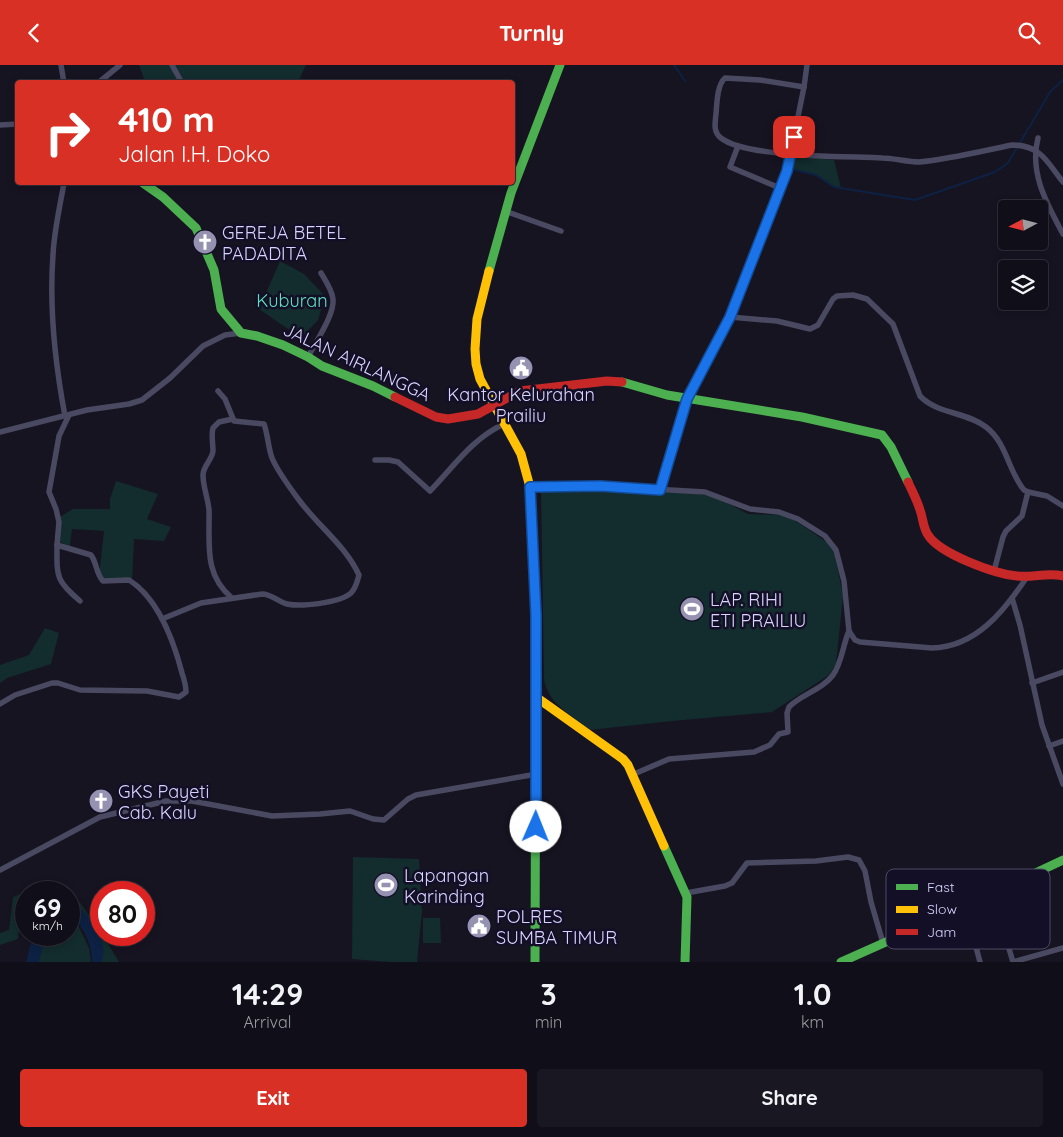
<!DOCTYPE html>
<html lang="en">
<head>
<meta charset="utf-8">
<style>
	body { margin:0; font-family:Quicksand,sans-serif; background:#191822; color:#f1f3f6; height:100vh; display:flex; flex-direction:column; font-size:19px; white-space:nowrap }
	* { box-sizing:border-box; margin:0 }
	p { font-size:16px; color:#9c9ca2 }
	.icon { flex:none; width:28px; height:28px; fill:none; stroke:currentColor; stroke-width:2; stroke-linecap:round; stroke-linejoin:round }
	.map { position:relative; height:897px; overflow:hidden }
	.panel { display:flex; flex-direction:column; background:#100f19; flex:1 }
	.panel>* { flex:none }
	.top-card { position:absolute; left:15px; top:15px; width:500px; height:105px; border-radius:5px; box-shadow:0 2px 8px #0003,0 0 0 1px #302f38; background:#d93025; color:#fff; overflow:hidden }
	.needle { width:32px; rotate:263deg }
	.buttons { position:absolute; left:998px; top:135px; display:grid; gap:10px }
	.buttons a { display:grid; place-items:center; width:50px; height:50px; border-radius:5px; background:#100f19; box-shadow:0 2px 8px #0003,0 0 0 1px #302f38; font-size:25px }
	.speed { position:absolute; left:15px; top:816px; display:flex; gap:10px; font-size:25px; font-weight:700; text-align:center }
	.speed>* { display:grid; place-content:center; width:65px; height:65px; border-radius:50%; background:#100f19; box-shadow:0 2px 8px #0003,0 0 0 1px #302f38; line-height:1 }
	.speed small { font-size:12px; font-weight:400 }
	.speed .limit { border:8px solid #d22; background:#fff; color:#111 }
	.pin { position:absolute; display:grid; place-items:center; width:42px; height:42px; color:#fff; margin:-21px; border-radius:10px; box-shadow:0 2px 8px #0006 }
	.me { position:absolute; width:55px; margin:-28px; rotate:1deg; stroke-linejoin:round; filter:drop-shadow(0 0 4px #0008) }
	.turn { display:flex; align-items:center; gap:18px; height:105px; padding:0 20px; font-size:22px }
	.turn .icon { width:65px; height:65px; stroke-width:2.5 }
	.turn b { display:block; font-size:35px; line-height:42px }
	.eta { display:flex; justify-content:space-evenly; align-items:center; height:85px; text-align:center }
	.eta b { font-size:30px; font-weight:700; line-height:35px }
	.cta { display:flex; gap:10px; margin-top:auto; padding:10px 20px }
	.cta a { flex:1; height:58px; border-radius:5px; background:#d93025; color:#fff; font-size:20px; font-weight:700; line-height:58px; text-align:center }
	.cta a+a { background:#191822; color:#f1f3f6 }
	header { display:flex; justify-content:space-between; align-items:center; height:65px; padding:0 20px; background:#d93025; color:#fff; font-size:22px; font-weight:700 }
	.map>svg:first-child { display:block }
	.green { fill:#132c2d }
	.water { fill:#0d2144 }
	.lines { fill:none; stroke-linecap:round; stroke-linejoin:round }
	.stream { stroke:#0d2144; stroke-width:2 }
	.street { stroke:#4a4962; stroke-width:5.5 }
	.fast { stroke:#4caf50; stroke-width:9 }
	.slow { stroke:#ffc107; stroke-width:9 }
	.jam { stroke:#c62828; stroke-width:9 }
	.route-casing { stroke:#114b97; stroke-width:12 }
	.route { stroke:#1a73e8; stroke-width:9 }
	.labels { text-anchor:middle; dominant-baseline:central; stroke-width:5; stroke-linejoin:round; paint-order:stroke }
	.poi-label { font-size:18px; fill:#d9d4ff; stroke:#130f26; text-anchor:start }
	.park-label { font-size:18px; fill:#5fe0c0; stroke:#130f26 }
	.street-label { font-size:18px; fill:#d9d4ff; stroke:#130f26 }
	.key { fill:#130f26; stroke:#4e4a67; stroke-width:1 }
	.key-label { font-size:14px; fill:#d9d4ff }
</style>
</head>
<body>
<header><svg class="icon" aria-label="back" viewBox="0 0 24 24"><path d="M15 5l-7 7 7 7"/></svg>Turnly<svg class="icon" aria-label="search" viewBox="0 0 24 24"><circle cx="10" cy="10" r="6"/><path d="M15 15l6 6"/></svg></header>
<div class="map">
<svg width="1063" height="897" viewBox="0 0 1063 897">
	<rect width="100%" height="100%" fill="#161421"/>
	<g class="green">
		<polygon points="139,0 306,0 298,17 135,18 144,14"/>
		<polygon points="790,90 834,95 841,123 834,122 815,110 788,104"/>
		<polygon points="280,196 304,209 325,231 318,255 301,273 259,244"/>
		<polygon points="116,416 158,429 147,454 171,462 164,476 134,474 132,517 104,517 99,512 104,466 72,464 70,481 60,477 60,458 58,453 73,444 110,444 110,434"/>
		<path d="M579,424L687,428L714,431L748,449L785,450L808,464L832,481L835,490L843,531L836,599L829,610L772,647L672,656L590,665C572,651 546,637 544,613L541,425Z"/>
		<polygon points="45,563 59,568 51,599 7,613 0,618 0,600 29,590"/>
		<polygon points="353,792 419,794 422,846 417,897 390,897 352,894"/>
		<polygon points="23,828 18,874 0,880 0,868 9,865 13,832"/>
		<polygon points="78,835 101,867 101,870 103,870 119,897 102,897 102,879 69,843 69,838"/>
		<polygon points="74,852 89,883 91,897 34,897 46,870 69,870 69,853"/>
		<polygon points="423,853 440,853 441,878 423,878"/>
	</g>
	<g class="water">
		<path d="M69,839C83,837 100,868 103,881C104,887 103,891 102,897H92C91,873 83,865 71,847H69Z"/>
		<polygon points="33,870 45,870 39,897 26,897"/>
	</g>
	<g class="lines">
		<g class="stream">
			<polyline points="674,0 685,16"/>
			<polyline points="783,102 816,110 834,122 915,135 995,107 1008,98 1050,27 1063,15"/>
		</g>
		<g class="street">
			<polyline points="61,0 64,18"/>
			<polyline points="172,0 182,18"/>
			<polyline points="98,18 120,0"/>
			<path d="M804,22L760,15L725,13C717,20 717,38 716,49C715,58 713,67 721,73C746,93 847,91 882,93C894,93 907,97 919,97C950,94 982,86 1012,80C1041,80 1047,97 1063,117"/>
			<polyline points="0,60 18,59"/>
			<path d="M1038,73C1029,108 1047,139 1063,169"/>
			<polyline points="738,81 730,102 780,123"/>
			<path d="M64,118C60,141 54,166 53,190C49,244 55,298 65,351"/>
			<polyline points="505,146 561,166"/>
			<path d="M730,252L777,256L810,264L818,260L833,234L837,231L853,230L867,234L893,259L920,331C937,349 967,347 986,362C1007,378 1008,406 1024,425L1028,427L1047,431L1063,441"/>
			<path d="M308,292C315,278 335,249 333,234C332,225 326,216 321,208"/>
			<polyline points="0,367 87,345 129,339 142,335 170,313 203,281 225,270 241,268"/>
			<path d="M375,395H389L398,397L430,426C454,401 473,373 504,359"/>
			<path d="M530,422H618L705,427L750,444L779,447L798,454L825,471L836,485L844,516L849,566L855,575L860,577L932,583C976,582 1004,546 1027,512"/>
			<polyline points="660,425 687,334 730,252 787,106 804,22 807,0"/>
			<path d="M57,480C57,511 55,515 80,536"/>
			<polyline points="994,506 1003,472 1006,466 1022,451 1028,427"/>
			<path d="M232,533C203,509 210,478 209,445C208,433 203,422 203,410C203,401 212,395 213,386C213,378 211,370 213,363L219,357L233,354"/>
			<polyline points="1012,533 1020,560 1042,660 1063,719"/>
			<path d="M162,554L201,538L262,529C272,529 278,537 287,539C301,542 340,538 351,528C356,523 357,517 359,510C345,480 319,462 299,435C290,423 278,407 272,393C268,382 268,370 264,359L234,356L225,334L218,326"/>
			<polyline points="1032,618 1063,607"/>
			<path d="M0,639L15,630L52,618H58L80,625L147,626L179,632L186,627C186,621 184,614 182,608C174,577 158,533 129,515L103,516C96,509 97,498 91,490L57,480L59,457L56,444L49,427L59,371L69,350"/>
			<polyline points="1049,681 1063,676"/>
			<path d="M634,709L669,694L754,687L770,680L779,669L788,667L787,648L789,642C802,629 822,625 833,610C842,598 843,579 849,566"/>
			<polyline points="0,805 100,752 166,736 192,736 272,751 320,749 350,746 373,754 384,755 408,734 416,730 537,709"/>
			<polyline points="992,827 1013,897 1063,883"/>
			<polyline points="686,828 725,821 732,818 747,798 816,796 848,792 859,795 865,806 871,837 883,878"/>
			<path d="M974,837C978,846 987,857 984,868C983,873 978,876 976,882L980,897"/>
		</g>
		<g class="fast">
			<polyline points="143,118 163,132 196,163 214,205 221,244 241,268 257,271 283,280 308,292 322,301 373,321 395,332"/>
			<polyline points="489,206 511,128 560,0"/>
			<polyline points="622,317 667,330 802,352 882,370 891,382 908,417"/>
			<polyline points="664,781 687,832 685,897"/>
			<polyline points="535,897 536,557"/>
			<polyline points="841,897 942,852 1063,795"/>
		</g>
		<g class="slow">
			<polyline points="489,206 477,254 475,284 476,299 480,314 521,389 530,422 536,557"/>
			<polyline points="536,632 623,694 628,700 664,781"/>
		</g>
		<g class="jam">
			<polyline points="395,332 436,352 448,354 478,349 520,326 607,316 622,317"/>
			<path d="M908,417C912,426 917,435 920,445C923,453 923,463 928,470C940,489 995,509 1017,511C1033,513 1048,507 1063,511"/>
		</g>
	</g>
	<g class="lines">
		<defs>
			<polyline id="route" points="536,762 536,550 530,422 600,421 660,425 687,334 730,252 787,106 794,72"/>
		</defs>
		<use href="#route" class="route-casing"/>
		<use href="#route" class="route"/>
	</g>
	<defs>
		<symbol id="church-disc" viewBox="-11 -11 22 22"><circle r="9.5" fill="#9591b1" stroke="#130f26"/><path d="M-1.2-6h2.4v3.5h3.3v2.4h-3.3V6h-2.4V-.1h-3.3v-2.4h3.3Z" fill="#fff"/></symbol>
		<symbol id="civic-disc" viewBox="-11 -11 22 22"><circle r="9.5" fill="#9591b1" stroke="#130f26"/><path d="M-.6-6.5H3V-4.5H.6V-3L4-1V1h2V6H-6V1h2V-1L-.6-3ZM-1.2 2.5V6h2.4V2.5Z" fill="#fff"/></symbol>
		<symbol id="stadium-disc" viewBox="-11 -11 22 22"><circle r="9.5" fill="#9591b1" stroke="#130f26"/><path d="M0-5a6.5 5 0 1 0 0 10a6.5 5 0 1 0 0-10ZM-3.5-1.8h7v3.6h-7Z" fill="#fff"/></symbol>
	</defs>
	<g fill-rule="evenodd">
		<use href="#church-disc" x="191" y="163" width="28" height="28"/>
		<use href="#civic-disc" x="507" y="289" width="28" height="28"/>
		<use href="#stadium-disc" x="678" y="530" width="28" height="28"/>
		<use href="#church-disc" x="87" y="722" width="28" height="28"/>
		<use href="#stadium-disc" x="372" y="806" width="28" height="28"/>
		<use href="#civic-disc" x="465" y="847" width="28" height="28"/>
	</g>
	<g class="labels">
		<g class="poi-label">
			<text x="222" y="167">GEREJA BETEL<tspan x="222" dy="21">PADADITA</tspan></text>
			<text x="521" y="329" text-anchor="middle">Kantor Kelurahan<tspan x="521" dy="21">Prailiu</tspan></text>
			<text x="710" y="534">LAP. RIHI<tspan x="710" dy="21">ETI PRAILIU</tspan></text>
			<text x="118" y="726">GKS Payeti<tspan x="118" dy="21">Cab. Kalu</tspan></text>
			<text x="404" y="810">Lapangan<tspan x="404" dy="21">Karinding</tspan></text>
			<text x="496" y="851">POLRES<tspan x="496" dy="21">SUMBA TIMUR</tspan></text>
		</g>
		<g class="park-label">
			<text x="292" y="235">Kuburan</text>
		</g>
		<g class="street-label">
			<text transform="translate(357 297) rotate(25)">JALAN AIRLANGGA</text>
		</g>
	</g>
	<rect x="886" y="804" width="164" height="80" rx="8" class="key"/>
	<rect x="896" y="819" width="22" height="6" fill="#4caf50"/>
	<rect x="896" y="841" width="22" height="7" fill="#ffc107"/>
	<rect x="896" y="864" width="22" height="6" fill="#c62828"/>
	<g class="key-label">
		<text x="927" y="827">Fast</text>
		<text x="927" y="849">Slow</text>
		<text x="927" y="872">Jam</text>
	</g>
</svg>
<div class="buttons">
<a><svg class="needle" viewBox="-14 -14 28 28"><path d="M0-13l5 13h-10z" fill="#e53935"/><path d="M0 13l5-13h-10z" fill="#9c9ca2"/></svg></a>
<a><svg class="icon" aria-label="layers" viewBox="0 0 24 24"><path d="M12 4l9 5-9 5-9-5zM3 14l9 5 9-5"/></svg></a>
</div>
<div class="speed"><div>69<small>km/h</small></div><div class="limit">80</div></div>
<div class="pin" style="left:794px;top:72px;background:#d93025"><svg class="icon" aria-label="arrive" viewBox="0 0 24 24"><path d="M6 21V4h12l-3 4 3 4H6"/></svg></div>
<svg class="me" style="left:536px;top:762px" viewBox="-20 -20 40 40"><circle r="19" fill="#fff"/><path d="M0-13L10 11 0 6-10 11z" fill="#1a73e8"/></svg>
<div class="top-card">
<div class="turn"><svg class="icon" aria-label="right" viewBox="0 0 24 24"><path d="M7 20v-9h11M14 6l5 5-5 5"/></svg><div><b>410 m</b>Jalan I.H. Doko</div></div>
</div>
</div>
<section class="panel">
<div class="eta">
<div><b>14:29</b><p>Arrival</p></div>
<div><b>3</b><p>min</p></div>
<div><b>1.0</b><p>km</p></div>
</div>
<div class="cta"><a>Exit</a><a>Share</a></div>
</section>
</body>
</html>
